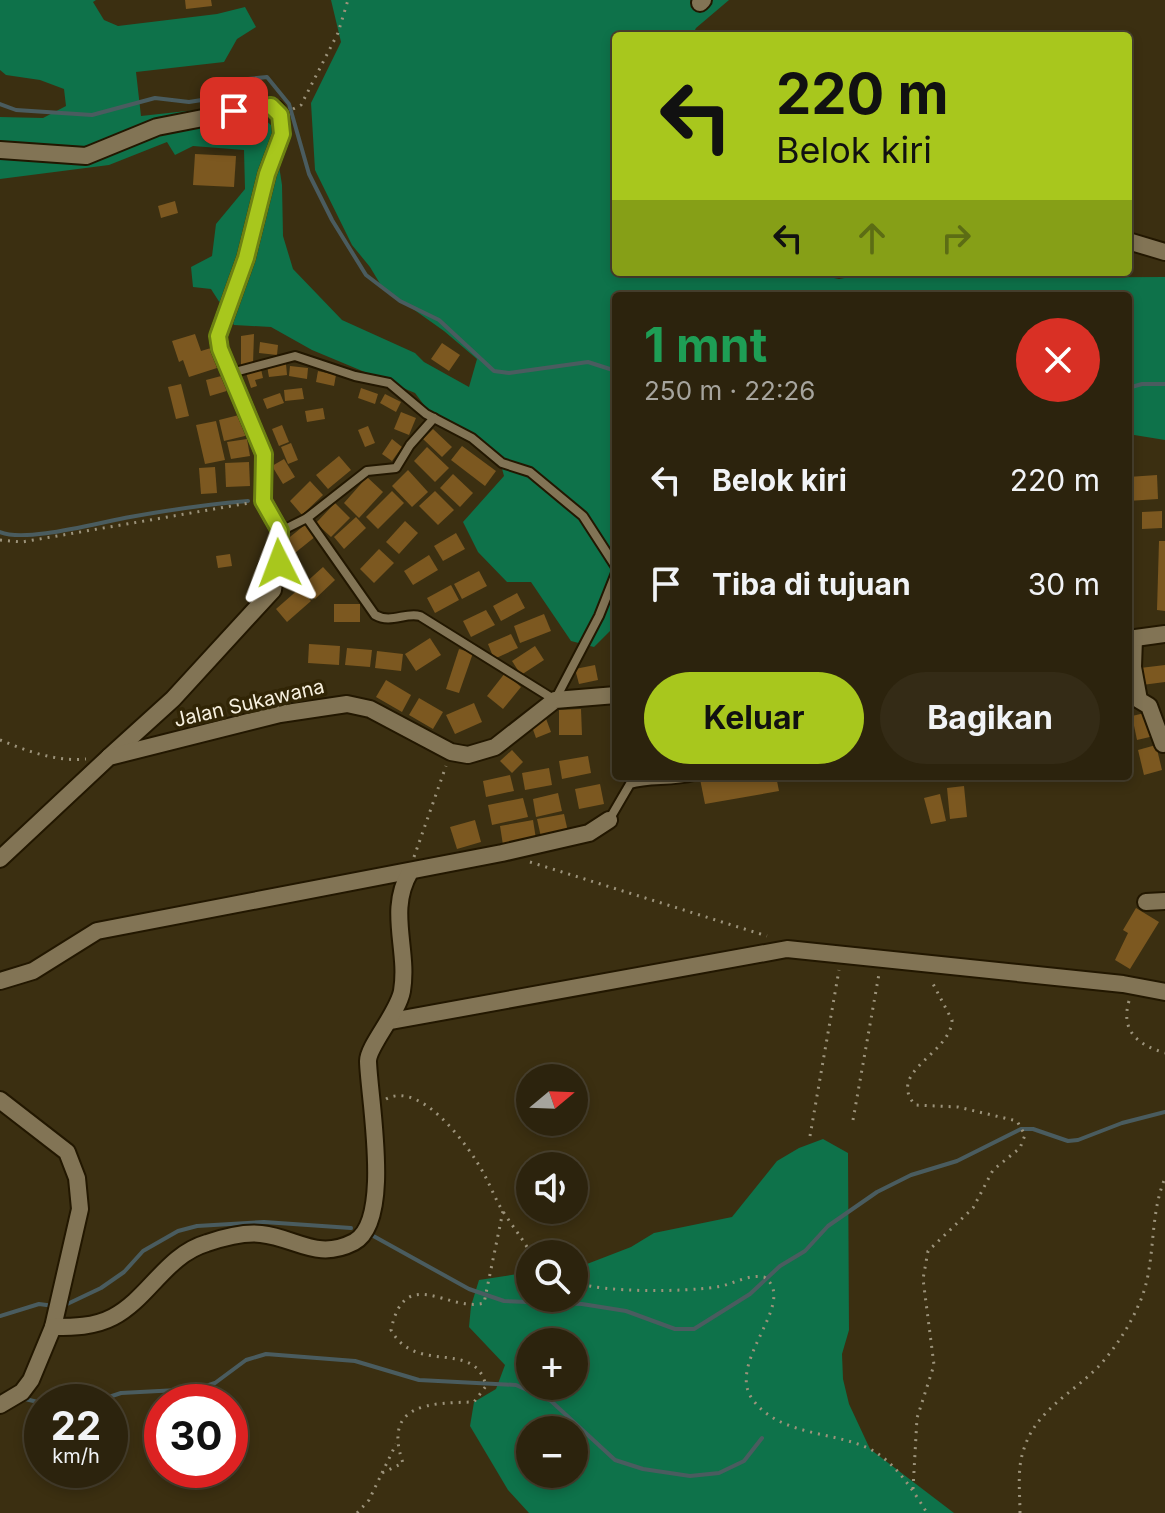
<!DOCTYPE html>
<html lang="id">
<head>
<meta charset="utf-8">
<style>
	body { margin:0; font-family:Inter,sans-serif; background:#342b16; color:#f1f3f6; height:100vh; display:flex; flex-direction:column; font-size:30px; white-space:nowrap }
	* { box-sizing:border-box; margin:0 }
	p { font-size:26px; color:#a6a49d }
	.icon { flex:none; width:44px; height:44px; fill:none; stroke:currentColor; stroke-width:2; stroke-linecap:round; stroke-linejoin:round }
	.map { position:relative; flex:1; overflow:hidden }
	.side { position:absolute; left:612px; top:292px; width:520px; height:488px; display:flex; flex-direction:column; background:#2c230d; border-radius:8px; box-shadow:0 4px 12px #0003,0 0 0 2px #48402e }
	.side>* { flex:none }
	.hud { position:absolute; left:612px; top:32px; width:520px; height:244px; border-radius:8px; box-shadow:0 4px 12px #0003,0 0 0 2px #48402e; background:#a8c71d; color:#111; overflow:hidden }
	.needle { width:52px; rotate:71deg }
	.controls { position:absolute; left:516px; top:1064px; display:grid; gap:16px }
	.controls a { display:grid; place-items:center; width:72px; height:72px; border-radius:50%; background:#2c230d; box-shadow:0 4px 12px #0003,0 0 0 2px #48402e; font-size:40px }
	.speed { position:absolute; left:24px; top:1384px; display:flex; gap:16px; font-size:40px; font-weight:700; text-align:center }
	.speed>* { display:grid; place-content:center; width:104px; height:104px; border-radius:50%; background:#2c230d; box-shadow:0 4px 12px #0003,0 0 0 2px #48402e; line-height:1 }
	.speed small { font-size:20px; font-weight:400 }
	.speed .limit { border:12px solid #d22; background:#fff; color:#111 }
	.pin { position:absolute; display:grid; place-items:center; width:68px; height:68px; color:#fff; margin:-34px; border-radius:16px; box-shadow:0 4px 12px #0006 }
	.me { position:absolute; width:88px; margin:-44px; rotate:357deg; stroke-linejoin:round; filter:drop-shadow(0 0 6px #0008) }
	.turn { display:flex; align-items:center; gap:28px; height:168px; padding:0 32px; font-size:36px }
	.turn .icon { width:104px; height:104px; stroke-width:2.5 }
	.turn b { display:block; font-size:56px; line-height:68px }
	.lanes { display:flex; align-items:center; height:76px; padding:0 32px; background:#0003; justify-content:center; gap:40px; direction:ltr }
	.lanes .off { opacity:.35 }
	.round { display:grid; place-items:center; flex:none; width:84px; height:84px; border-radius:42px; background:#342b16 }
	.summary { display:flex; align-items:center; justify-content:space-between; height:136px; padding:0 32px }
	h1 { font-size:48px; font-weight:700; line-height:60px; color:#1e9e55 }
	.button { display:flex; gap:16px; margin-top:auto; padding:16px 32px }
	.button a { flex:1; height:92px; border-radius:48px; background:#a8c71d; color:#111; font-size:32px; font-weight:700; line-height:92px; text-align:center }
	.button a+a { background:#342b16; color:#f1f3f6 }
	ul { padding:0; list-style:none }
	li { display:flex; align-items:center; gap:24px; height:104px; padding:0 32px }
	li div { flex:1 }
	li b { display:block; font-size:30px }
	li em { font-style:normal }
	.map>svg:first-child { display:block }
	.forest { fill:#0e724a; fill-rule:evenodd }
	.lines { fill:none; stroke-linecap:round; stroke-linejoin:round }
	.stream { stroke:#4a5c5f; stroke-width:4 }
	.building { fill:#7c5820 }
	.service-casing { stroke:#221700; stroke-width:12 }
	.minor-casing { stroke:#221700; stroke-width:20 }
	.path { stroke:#9c937b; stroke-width:3; stroke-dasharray:2 6; stroke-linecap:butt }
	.service { stroke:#827455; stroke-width:8 }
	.minor { stroke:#827455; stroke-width:16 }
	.route-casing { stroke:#6d8113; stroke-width:20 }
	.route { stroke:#a8c71d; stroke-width:14 }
	.labels { text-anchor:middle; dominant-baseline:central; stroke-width:7; stroke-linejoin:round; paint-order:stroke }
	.street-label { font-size:20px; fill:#f7f0df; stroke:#312506 }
</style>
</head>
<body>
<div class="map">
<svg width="1165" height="1513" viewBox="0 0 1165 1513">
	<rect width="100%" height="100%" fill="#3b2f11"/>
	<g class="forest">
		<polygon points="0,0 96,0 93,2 104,20 118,26 217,14 245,7 256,27 237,39 224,62 136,72 141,116 242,105 261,116 273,127 282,185 283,236 293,269 342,320 415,353 424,362 469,387 477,359 444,331 382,287 370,267 352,245 315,170 311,103 341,42 331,0 729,0 696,28 692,36 616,36 616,272 803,272 839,279 877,272 957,278 1165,277 1165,440 1128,434 1128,296 616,296 616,625 594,647 571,641 531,582 507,582 478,552 463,522 504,476 498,454 427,409 415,393 312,350 271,327 234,325 211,289 193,287 191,267 212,256 216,224 245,189 244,150 193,146 175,155 167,142 109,165 0,179 0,117 43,118 66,106 64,89 40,80 6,75 0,70"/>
		<path d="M823,1139L848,1153L849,1330L842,1354L843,1379L849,1404L870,1449L954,1513H529L508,1490L470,1426L474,1402L496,1389L505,1365L469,1327L471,1306L479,1280L530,1272V1298H574V1269L631,1247L654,1233L732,1217L777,1161L799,1148ZM530,1342H574V1386H530ZM530,1430H574V1474H530Z"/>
	</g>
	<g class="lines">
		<g class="stream">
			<polyline points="0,104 16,110 92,115 155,98 189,102 221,97 248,79 267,77 289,104 309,174 332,220 366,275 400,301 439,320 494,371 509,373 588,362 616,371"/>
			<polyline points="1128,388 1142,384 1165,384"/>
			<path d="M0,532C26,543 100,522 130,517C169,510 209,504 248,501"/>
			<polyline points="368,1233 469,1289 504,1301 582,1304 626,1311 675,1329 694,1329 750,1294 780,1266 805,1251 828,1226 877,1192 911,1175 957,1161 1021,1129 1033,1129 1068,1141 1078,1140 1122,1123 1165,1112"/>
			<polyline points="63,1306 101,1288 124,1272 143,1251 178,1231 197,1226 264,1222 351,1228"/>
			<polyline points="0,1316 39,1304 54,1306"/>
			<polyline points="21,1398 42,1403"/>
			<polyline points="94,1402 121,1393 197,1389 215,1383 246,1360 266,1354 355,1361 419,1380 516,1385 551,1401 615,1460 643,1469 690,1476 719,1473 744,1461 762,1438"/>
		</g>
	</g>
	<g class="building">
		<polygon points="185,0 211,0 212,6 186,9"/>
		<polygon points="195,154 236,156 234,187 193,185"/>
		<polygon points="175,201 178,213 161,218 158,206"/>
		<polygon points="195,334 201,351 211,348 217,368 189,377 183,360 179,362 172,341"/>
		<polygon points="254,334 253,364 241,366 241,336"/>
		<polygon points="260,342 278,345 277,355 259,353"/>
		<polygon points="442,343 460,355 449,371 431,359"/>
		<polygon points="286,364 287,375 269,377 267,366"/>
		<polygon points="290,366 308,368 307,379 289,376"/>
		<polygon points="261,369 263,378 255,380 257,386 251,388 246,373"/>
		<polygon points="318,371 336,375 334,386 316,382"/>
		<polygon points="225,375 230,390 210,396 206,380"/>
		<polygon points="181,384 189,416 176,419 168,387"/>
		<polygon points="302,388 304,399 285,401 284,390"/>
		<polygon points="361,388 378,394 375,404 358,398"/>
		<polygon points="280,393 284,403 267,409 263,399"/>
		<polygon points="385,394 401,402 396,412 380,403"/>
		<polygon points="323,408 325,419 307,422 305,411"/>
		<polygon points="401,412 416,418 409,435 394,429"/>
		<polygon points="243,414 249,435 224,441 219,420"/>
		<polygon points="216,421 225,460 205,464 196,425"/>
		<polygon points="282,425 289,442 279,446 272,429"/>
		<polygon points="368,426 375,443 365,447 358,430"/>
		<polygon points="433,429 452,447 442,457 423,439"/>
		<polygon points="247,439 250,456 231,459 227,442"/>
		<polygon points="392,439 402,447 392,461 382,454"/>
		<polygon points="291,443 298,460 288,464 281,447"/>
		<polygon points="462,446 496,471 485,486 451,460"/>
		<polygon points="427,447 449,468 435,482 414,461"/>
		<polygon points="339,456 351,470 328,489 316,475"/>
		<polygon points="284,459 295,477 283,484 272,466"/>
		<polygon points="249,462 250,486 226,487 225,463"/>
		<polygon points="215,467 217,493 201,494 199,468"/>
		<polygon points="408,470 428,492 412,507 392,486"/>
		<polygon points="453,474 473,493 460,507 440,488"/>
		<polygon points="1157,475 1158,499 1128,501 1128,477"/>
		<polygon points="367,477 383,492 359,518 344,503"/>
		<polygon points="310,481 323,495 302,515 290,501"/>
		<polygon points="392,491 404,503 378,529 366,517"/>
		<polygon points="435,491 454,510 438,525 419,506"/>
		<polygon points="335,503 350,518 331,537 316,523"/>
		<polygon points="1162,511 1162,528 1142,529 1142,512"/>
		<polygon points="356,517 366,528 344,549 334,537"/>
		<polygon points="405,521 418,533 399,554 386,542"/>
		<polygon points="306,524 316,536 290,557 280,545"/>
		<polygon points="456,533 465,549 443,561 434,546"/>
		<polygon points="1159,541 1165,541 1165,611 1157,610"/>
		<polygon points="379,549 394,563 374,583 360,569"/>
		<polygon points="230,554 232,566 218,568 216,556"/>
		<polygon points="429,555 438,570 413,585 404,571"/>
		<polygon points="323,567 335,580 315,599 303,585"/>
		<polygon points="479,571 487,586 462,599 454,584"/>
		<polygon points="451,585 459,600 435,613 427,598"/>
		<polygon points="300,588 311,601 287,622 276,609"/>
		<polygon points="517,593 525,608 501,621 493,606"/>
		<rect x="334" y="604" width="26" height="18"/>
		<polygon points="486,610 495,625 471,637 463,621"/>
		<polygon points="544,614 551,631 520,643 514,626"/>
		<polygon points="511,634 518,648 494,659 488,644"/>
		<polygon points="430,638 441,655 416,671 405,654"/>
		<polygon points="309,644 340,646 339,665 308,663"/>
		<polygon points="535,646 544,660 521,675 512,661"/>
		<polygon points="347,648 372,650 370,667 345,665"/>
		<polygon points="459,649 473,653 459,693 446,689"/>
		<polygon points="377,651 403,654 401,671 375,668"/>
		<polygon points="595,665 598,680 579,684 575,669"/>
		<polygon points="1165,665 1165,682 1142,685 1140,668"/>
		<polygon points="505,673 521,687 503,709 487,696"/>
		<polygon points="386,680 411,695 402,712 376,697"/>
		<polygon points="419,698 443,712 433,729 409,715"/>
		<polygon points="474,703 482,722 455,734 446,715"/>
		<polygon points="581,709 582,735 559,735 559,710"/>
		<polygon points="1149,712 1154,736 1137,740 1132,716"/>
		<polygon points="545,716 551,732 536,738 530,721"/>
		<polygon points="1156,745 1162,770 1144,775 1138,750"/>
		<polygon points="512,750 523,762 512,773 500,761"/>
		<polygon points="588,756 591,773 562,779 559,761"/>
		<polygon points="549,768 552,785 525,790 522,773"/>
		<polygon points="510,775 514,791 486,797 483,781"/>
		<polygon points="718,776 776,776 779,791 705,804 700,779"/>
		<polygon points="600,784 604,804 579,809 575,789"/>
		<polygon points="964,786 967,817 950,819 947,788"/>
		<polygon points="558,793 562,811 536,817 533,799"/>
		<polygon points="940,794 946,821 931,824 924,798"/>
		<polygon points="523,798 528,817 492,825 488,805"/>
		<polygon points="564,814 568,832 541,837 537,819"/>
		<polygon points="475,820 481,842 457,849 450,827"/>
		<polygon points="533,820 536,839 503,845 500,826"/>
		<polygon points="1136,908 1159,922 1130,969 1115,960 1128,933 1123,930"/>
	</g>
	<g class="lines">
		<defs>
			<g id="service">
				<polyline points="231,373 295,356 355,376 389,383 426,414 472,438 502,463 530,472 583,516 616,567"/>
				<polyline points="307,518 367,471 396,468 410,445 434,418"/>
				<path d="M281,531L307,518L375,615C391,624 405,612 420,616L555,700L599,616L616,573"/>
				<path d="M609,820L630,784C649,778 670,782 694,776"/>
			</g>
			<g id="minor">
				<polyline points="700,3 703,0"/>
				<polyline points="0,150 86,156 157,127 264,106 276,109 280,115 282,134 267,174 246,258 218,336 220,349 264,454 263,501 280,531 273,590 173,699 109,757"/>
				<polyline points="1128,241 1165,252"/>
				<polyline points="1134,638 1133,667 1139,700 1149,706 1163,744"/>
				<polyline points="1128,639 1165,634"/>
				<polyline points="0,859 109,757 280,714 347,704 370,709 451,752 468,755 495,747 555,700 616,695"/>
				<polyline points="1146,902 1165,901"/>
				<polyline points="0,981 33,971 97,931 502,853 589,833 609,820"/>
				<polyline points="391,1021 787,949 1123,984 1165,992"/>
				<polyline points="0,1100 67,1152 77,1178 80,1209 53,1327 31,1380 22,1392 0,1405"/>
				<path d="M53,1327C73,1327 94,1327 113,1317C149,1298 166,1255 207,1243C222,1238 245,1232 261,1234C297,1238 317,1261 354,1242C393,1221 369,1099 368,1061C368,1046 398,1013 402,991C409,949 387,911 410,872"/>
			</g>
		</defs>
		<use href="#service" class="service-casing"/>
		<use href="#minor" class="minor-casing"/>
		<g class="path">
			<polyline points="293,109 301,105 338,33 348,0"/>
			<polyline points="0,540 22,542 249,503"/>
			<path d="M0,740C27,751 56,762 86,759"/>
			<polyline points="414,857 446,766"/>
			<polyline points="530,862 767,936"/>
			<path d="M1129,1001C1120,1032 1139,1045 1165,1053"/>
			<path d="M386,1099C421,1080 469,1146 484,1174C491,1187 496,1201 504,1213C513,1227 523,1239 531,1254"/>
			<polyline points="853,1120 879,974"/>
			<polyline points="810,1136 839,970"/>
			<path d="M574,1282C605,1293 683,1292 716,1287C733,1285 746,1274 764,1277C800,1301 724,1363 753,1400C780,1436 833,1431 870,1449C895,1462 913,1490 927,1513"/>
			<polyline points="382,1473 396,1444"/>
			<path d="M913,1489L917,1418L934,1365L923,1279L928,1251L973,1208L993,1170L1020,1148L1025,1135L1017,1121L958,1107L915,1105C886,1071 951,1054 952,1020L931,980"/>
			<path d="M357,1513L369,1500L382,1473L403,1463C382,1403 430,1403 474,1402L486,1386C475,1338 416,1376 391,1330C405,1263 448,1313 484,1303L503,1211"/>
			<path d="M1020,1513C1020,1494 1017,1470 1023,1452C1034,1411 1072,1394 1099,1366C1116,1347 1129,1327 1139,1304C1157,1265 1148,1219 1165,1178"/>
		</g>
		<use href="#service" class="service"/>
		<use href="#minor" class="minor"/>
	</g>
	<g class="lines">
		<defs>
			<polyline id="route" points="234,111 271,106 280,115 282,134 267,174 246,258 218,336 220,349 264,454 263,501 280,531 279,563"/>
		</defs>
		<use href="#route" class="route-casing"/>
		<use href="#route" class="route"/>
	</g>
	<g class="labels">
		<g class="street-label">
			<text transform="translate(249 703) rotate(-13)">Jalan Sukawana</text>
		</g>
	</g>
</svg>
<div class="controls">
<a><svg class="needle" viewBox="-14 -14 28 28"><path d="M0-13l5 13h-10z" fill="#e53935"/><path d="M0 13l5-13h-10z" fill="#a6a49d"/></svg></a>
<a><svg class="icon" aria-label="sound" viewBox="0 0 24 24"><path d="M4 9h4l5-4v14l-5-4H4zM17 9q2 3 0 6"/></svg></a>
<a><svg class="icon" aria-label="search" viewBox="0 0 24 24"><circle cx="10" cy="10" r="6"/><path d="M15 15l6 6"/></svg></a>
<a>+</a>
<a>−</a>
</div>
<div class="speed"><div>22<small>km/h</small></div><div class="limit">30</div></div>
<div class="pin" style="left:234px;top:111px;background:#d93025"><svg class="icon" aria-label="arrive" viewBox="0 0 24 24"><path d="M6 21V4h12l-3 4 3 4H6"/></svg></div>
<svg class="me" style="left:279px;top:563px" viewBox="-20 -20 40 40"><path d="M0-17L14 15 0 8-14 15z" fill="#a8c71d" stroke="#fff" stroke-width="4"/></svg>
<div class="hud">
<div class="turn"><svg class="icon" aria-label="left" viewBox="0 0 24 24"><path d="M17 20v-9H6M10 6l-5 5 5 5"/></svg><div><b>220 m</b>Belok kiri</div></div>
<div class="lanes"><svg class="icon" aria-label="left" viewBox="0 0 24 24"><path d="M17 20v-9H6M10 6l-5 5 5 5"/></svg><svg class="icon off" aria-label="ahead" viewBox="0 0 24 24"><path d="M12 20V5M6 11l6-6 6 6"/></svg><svg class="icon off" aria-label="right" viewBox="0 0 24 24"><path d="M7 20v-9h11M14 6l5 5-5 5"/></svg></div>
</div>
<section class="side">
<div class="summary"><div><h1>1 mnt</h1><p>250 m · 22:26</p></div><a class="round" style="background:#d93025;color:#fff"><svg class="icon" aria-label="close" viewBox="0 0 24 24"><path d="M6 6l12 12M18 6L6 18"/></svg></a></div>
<ul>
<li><svg class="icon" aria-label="left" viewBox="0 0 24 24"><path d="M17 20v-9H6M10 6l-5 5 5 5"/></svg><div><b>Belok kiri</b></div><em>220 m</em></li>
<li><svg class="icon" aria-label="arrive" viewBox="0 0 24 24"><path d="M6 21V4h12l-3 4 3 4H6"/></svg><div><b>Tiba di tujuan</b></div><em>30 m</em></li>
</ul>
<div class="button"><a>Keluar</a><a>Bagikan</a></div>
</section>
</div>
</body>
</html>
